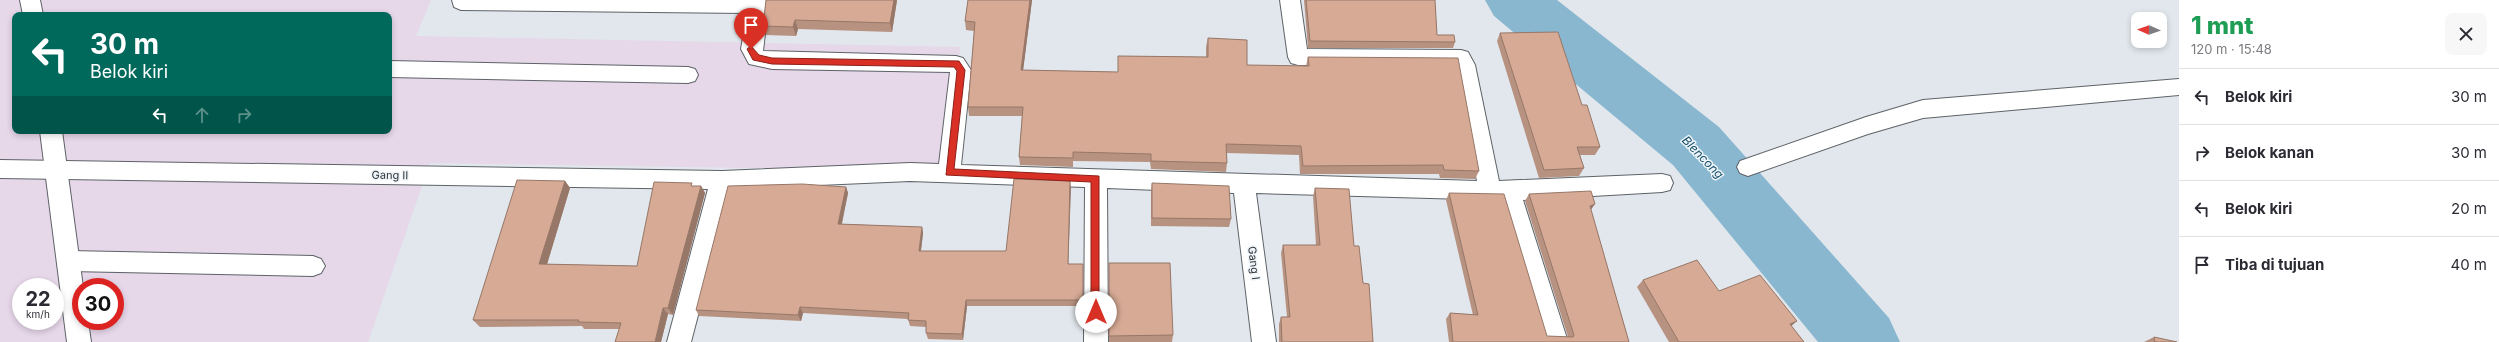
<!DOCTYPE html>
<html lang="id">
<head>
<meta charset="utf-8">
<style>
	body { margin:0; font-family:Inter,sans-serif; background:#f7f7f7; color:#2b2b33; height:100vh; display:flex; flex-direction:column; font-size:15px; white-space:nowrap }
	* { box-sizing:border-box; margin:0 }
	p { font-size:13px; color:#7c7c81 }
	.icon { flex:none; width:22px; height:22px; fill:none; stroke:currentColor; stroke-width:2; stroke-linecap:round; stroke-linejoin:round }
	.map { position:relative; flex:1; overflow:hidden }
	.sheet { display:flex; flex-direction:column; background:#fff; width:320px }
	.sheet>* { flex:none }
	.top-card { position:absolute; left:12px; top:12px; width:380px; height:122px; border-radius:8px; box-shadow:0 2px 6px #0003; background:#00695c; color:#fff; overflow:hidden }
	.needle { width:26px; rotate:272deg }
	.buttons { position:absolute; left:2131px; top:12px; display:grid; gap:8px }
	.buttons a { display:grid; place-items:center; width:36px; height:36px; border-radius:8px; background:#fff; box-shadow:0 2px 6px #0003; font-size:20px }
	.speed { position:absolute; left:12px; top:278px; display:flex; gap:8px; font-size:20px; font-weight:700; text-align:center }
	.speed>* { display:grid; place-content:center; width:52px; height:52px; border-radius:50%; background:#fff; box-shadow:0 2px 6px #0003; line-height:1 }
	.speed small { font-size:10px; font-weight:400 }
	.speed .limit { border:6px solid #d22; background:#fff; color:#111 }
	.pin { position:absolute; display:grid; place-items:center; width:34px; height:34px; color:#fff; margin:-41px -17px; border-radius:50% 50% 50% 0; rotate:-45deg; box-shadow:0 0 4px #0007 }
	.pin .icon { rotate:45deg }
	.me { position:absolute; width:44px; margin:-22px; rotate:0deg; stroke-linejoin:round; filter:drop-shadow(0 0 3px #0008) }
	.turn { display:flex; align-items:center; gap:14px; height:84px; padding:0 12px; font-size:18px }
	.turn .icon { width:52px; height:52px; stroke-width:2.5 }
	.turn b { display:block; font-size:28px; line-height:34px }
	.lanes { display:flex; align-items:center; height:38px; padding:0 12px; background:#0003; justify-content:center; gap:20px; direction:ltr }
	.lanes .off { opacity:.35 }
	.round { display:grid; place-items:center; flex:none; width:42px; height:42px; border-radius:8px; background:#f7f7f7 }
	.head { display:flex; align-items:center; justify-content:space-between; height:68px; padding:0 12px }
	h1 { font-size:24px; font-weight:800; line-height:30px; color:#1e9e55 }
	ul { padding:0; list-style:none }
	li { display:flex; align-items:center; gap:12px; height:56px; padding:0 12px; border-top:1px solid #e1e1e2 }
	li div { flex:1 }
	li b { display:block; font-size:15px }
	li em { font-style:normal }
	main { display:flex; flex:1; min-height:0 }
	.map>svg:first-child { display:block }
	.industrial { fill:#e6d7e9; fill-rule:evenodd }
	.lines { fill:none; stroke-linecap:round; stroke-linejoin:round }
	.river { fill:#89b7cf; fill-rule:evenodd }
	.service-casing { stroke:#5d6367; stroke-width:2 }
	.minor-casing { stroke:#5d6367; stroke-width:2 }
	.primary-casing { stroke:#5d6367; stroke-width:2 }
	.service { fill:#fff; fill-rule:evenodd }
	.minor { fill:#fff; fill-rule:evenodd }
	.primary { fill:#fff; fill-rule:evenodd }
	.wall { fill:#b89280 }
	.shaded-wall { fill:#967768 }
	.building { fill:#d6aa95; stroke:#967768 }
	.route { fill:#d93025; stroke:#8d1f18 }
	.labels { text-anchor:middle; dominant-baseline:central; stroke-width:3; stroke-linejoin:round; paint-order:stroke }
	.street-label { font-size:11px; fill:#303335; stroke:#eef5fa }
	.water-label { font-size:12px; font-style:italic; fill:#154f68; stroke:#eef5fa }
</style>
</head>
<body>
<main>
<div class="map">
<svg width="2179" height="342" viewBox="0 0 2179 342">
	<rect width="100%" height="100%" fill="#e1e7ec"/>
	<path class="industrial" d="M0,0H431L416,36L960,47L949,171L430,163L368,342H0ZM15,15H389V131H15ZM21,287H55V321H21ZM81,287H115V321H81Z"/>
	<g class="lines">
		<polygon class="river" points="1485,0 1557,0 1719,127 1889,318 1900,342 1818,342 1673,165 1494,16"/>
		<defs>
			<g id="service">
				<polygon points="389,61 688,67 695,69 698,75 695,81 688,83 389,77"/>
				<polygon points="69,251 313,256 321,259 325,266 321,273 313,276 69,271 61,268 57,261 61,254"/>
			</g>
			<g id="minor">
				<polygon points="452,0 775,0 768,8 763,51 956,56 963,58 971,70 961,165 1477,181 1455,66 1298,65 1291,63 1288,57 1280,0 1300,0 1307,49 1461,50 1468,52 1475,65 1499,181 1662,174 1670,176 1673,183 1670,190 1662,192 1523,200 1568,342 1544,342 1501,200 1256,193 1276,342 1252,342 1234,193 1107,188 1108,342 1084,342 1085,187 910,181 731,189 691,342 667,342 708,189 0,178 0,160 722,171 910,163 939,164 950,72 772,69 749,64 741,49 747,13 461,10 454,7"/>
				<polygon points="2179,79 2179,95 1923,118 1868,134 1748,176 1740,173 1737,167 1740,161 1866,117 1923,100"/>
			</g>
			<g id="primary">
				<polygon points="20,0 40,0 43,15 23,15"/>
				<polygon points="40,131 62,131 83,287 81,287 81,321 88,321 91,342 67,342"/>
			</g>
		</defs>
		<use href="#service" class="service-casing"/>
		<use href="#minor" class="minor-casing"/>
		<use href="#primary" class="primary-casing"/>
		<use href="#service" class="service"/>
		<use href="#minor" class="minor"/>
		<use href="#primary" class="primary"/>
	</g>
	<g class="wall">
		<polygon points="766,0 897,0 892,32 798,29 796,36 766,35 763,26"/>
		<polygon points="968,0 1032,0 1023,70 1118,72 1118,56 1206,57 1206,47 1208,38 1247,65 1306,66 1308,57 1479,171 1475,179 1440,178 1439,174 1300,174 1299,155 1227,153 1227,163 1226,172 1151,169 1150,162 1073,161 1073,167 1020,165 1019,157 1022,116 969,116 968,107 974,31 966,30 965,21"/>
		<polygon points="1304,0 1435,0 1437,35 1455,42 1453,48 1308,48"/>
		<polygon points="1500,33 1582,105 1600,147 1595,155 1580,155 1584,168 1579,176 1539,178 1497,41"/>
		<polygon points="565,181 570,188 547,264 637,266 694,186 701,186 705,193 673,315 668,314 661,342 615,342 619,329 584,329 582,326 480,327 473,320"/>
		<polygon points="1070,181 1068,264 1083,264 1083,306 967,306 963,340 928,339 926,333 926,327 910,326 908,319 803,313 801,321 699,316 696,310 846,187 848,193 842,224 922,227 923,233 921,251 1006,251"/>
		<polygon points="1152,183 1231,219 1229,227 1151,226 1151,191"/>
		<polygon points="1315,188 1354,246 1363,283 1373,342 1279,342 1279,324 1281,317 1287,317 1281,253 1283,245 1316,245 1313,196"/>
		<polygon points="1449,193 1547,336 1568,337 1525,201 1529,194 1591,210 1629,342 1449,342 1446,319 1450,313 1473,315 1446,200"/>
		<polygon points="1109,270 1173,335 1172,342 1109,342"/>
		<polygon points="1643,280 1719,291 1791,326 1804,342 1669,342 1637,287"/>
		<polygon points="2154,337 2177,342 2144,342"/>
	</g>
	<g class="shaded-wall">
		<polygon points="894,0 897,0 892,32 890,23"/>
		<polygon points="1030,0 1032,0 1022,79 1021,70"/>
		<polygon points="795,20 798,29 796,36 793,27"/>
		<polygon points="565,181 570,188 545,271 539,264"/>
		<polygon points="1070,181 1071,188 1068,271 1068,264"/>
		<polygon points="701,186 705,193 673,315 668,308"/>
		<polygon points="846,187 848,193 840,231 838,224"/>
		<polygon points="1595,204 1590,211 1590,206"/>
		<polygon points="922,227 923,233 920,258 919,251"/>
		<polygon points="966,300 967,306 963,340 962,334"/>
		<polygon points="800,307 803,313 801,321 798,315"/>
		<polygon points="663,308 668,314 661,342 655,342"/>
		<polygon points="1797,321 1789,328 1790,324"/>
	</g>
	<g class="building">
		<polygon points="766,0 894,0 890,23 795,20 793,27 763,26"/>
		<polygon points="968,0 1030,0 1021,70 1118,72 1118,56 1208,57 1208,38 1247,40 1247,65 1309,66 1308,57 1458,58 1479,171 1444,170 1443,165 1303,166 1301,146 1226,144 1227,163 1151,161 1151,154 1073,152 1073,158 1019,157 1023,107 968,107 975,22 965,21"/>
		<polygon points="1306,0 1435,0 1437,35 1454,35 1455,42 1310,41"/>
		<polygon points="1558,32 1582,105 1587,105 1600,147 1577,147 1584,168 1544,170 1500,33"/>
		<polygon points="1014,179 1070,181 1068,264 1083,264 1083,300 966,300 962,334 926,333 926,321 908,320 909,313 800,307 798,315 696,310 728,186 802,184 846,187 838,224 922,227 919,251 1006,251"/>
		<polygon points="517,180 565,181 539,264 637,266 654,182 692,183 691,186 701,186 668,308 663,308 655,342 615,342 621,323 578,322 579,320 473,320"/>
		<polygon points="1152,183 1229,186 1231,219 1152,218"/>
		<polygon points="1315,188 1349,189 1354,246 1359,246 1363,283 1369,284 1373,342 1282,342 1281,317 1290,317 1283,245 1320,245"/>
		<polygon points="1591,191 1595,204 1590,206 1629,342 1453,342 1450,313 1478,315 1449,193 1504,194 1547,336 1573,337 1574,335 1529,194"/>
		<polygon points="1697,260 1719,291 1760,275 1797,321 1790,324 1804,342 1679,342 1643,280"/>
		<polygon points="1109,263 1170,263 1173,335 1109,336"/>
		<polygon points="2154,337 2177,342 2155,342"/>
	</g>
	<polygon class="route" points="751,46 759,55 772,58 959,61 965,70 954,169 1099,176 1099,315 1096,317 1091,312 1091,182 946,175 957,71 954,67 772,64 753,60 747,49"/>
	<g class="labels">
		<g class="street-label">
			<text transform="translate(390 175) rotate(1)">Gang II</text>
			<text transform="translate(1254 263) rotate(83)">Gang I</text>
		</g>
		<g class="water-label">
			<text transform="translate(1703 157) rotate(46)">Blencong</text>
		</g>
	</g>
</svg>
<div class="buttons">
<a><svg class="needle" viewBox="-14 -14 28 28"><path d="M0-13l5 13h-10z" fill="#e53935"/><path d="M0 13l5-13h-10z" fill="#7c7c81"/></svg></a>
</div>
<div class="speed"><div>22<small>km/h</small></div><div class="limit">30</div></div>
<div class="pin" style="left:751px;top:49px;background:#d93025"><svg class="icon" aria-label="arrive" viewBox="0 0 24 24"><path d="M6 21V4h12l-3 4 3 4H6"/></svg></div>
<svg class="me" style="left:1096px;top:312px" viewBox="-20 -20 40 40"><circle r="19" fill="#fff"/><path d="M0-13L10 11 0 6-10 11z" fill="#d93025"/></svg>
<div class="top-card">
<div class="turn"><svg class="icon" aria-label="left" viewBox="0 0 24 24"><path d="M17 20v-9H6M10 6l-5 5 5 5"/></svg><div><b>30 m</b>Belok kiri</div></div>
<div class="lanes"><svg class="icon" aria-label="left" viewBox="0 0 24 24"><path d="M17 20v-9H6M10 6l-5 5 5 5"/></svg><svg class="icon off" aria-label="ahead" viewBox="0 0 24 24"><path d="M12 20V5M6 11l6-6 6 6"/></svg><svg class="icon off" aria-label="right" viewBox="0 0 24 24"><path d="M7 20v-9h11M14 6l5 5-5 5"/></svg></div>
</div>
</div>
<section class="sheet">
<div class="head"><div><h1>1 mnt</h1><p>120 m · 15:48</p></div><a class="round"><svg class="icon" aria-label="close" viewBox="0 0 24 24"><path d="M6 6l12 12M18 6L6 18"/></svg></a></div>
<ul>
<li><svg class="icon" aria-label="left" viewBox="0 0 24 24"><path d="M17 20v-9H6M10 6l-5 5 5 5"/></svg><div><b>Belok kiri</b></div><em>30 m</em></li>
<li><svg class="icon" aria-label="right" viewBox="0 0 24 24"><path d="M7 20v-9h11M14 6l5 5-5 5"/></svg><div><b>Belok kanan</b></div><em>30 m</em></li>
<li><svg class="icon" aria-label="left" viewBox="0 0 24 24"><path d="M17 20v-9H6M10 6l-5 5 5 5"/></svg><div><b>Belok kiri</b></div><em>20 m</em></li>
<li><svg class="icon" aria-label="arrive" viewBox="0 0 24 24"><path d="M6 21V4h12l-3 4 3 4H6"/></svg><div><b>Tiba di tujuan</b></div><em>40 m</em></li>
</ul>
</section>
</main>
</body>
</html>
